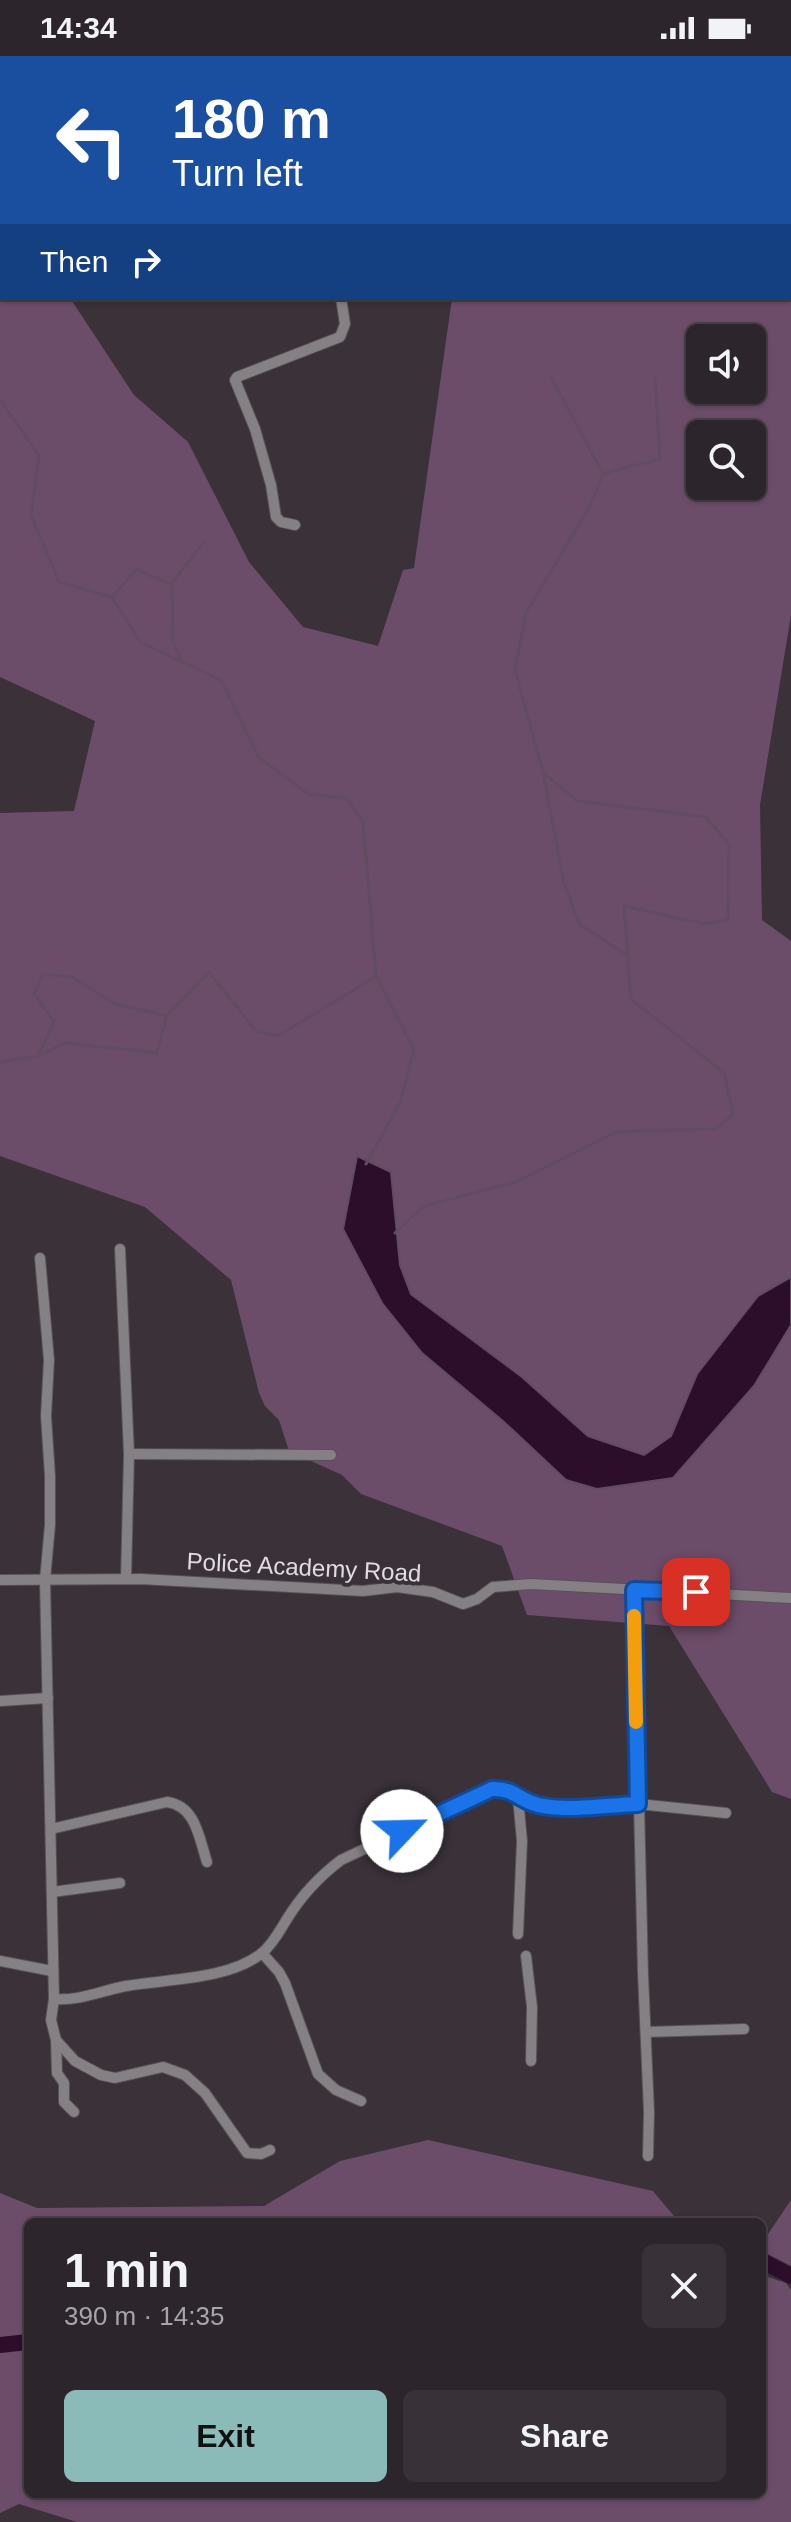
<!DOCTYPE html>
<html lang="en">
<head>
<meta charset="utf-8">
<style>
	body { margin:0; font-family:Arial,sans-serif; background:#383137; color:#f1f3f6; height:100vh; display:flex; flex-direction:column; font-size:30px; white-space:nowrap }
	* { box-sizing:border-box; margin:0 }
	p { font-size:26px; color:#a6a5a9 }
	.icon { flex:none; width:44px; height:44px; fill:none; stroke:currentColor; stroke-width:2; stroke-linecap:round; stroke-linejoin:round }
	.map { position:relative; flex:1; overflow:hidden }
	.drawer { position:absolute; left:24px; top:2162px; width:742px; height:280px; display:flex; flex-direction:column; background:#2c252b; border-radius:12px; box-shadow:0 2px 6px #0004,0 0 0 2px #484247 }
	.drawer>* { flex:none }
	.guide { position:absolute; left:0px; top:0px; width:792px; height:244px; box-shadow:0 2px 6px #0004,0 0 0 2px #484247; background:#1a4fa0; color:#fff; overflow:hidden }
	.tools { position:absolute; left:686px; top:268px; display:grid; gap:16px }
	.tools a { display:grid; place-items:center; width:80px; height:80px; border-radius:12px; background:#2c252b; box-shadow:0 2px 6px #0004,0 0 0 2px #484247; font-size:40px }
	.pin { position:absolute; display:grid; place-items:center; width:68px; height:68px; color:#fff; margin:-34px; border-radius:16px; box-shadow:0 4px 12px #0006 }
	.me { position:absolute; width:88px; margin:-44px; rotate:66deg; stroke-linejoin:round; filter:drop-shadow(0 0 6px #0008) }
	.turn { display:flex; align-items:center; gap:28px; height:168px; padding:0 40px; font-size:36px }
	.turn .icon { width:104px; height:104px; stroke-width:2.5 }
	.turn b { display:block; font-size:56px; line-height:68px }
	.then { display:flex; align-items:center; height:76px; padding:0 40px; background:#0003; gap:16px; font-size:30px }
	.round { display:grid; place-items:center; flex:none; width:84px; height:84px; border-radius:12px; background:#383137 }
	.headline { display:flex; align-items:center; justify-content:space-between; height:136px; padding:0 40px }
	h1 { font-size:48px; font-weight:700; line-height:60px }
	.primary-button { display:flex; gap:16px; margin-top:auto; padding:16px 40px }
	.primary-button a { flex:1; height:92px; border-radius:12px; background:#8bbbb9; color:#111; font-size:32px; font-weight:700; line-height:92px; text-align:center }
	.primary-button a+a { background:#383137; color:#f1f3f6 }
	.status { display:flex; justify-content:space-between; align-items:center; height:56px; padding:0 40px; background:#2c252b; direction:ltr }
	.status svg { height:22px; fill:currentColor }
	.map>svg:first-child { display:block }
	.green { fill:#6c4d69; fill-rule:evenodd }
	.water { fill:#2c0e2a; stroke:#624c61; stroke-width:2 }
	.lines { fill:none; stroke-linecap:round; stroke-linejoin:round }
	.stream { stroke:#624c61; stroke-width:3 }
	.river { stroke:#2c0e2a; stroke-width:16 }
	.street-casing { stroke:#585057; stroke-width:12 }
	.street { stroke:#848084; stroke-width:10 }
	.route-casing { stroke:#114b97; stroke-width:20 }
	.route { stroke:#1a73e8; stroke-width:14 }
	.slow { stroke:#f59e0b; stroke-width:14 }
	.labels { text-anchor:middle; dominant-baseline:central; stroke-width:8; stroke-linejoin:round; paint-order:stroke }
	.street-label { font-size:24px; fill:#e1dce1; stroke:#3a3139 }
</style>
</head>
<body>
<div class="status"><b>14:34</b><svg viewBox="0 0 49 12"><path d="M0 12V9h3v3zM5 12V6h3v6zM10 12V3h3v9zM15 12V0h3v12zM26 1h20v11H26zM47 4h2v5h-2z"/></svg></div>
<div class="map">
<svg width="791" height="2466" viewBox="0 0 791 2466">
	<rect width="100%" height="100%" fill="#3a3139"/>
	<g class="green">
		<path d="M0,137L2,140V242H70L134,339L188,386L249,506L303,571L378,590L403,514L414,512L452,242H790L791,143V559L760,749L762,864L791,885V1743L772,1736L669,1570L527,1559L502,1490L361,1438L342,1419L289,1395L279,1364L265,1350L259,1337L231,1224L145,1151L0,1100V757L74,755L95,665L0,621ZM700,282H752V334H700ZM700,378H752V430H700Z"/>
		<polygon points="428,2084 653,2135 679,2166 28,2166 28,2438 762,2438 762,2219 786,2227 791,2234 791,2466 77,2466 19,2448 0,2457 0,2137 37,2152 264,2150 340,2105"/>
		<polygon points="791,2144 791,2210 762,2195 762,2187"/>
	</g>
	<polygon class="water" points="357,1100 391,1116 400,1209 411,1238 522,1321 588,1380 644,1399 671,1380 697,1318 758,1240 791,1221 791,1269 754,1330 673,1422 597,1433 566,1424 504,1366 422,1297 382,1247 343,1173"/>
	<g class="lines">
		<g class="stream">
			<polyline points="0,344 39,399 31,459 59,526 112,541 140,586 221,624 259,702 309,738 346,742 363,765 376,920 414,994 400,1047 366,1108"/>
			<polyline points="605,417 660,403 655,320"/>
			<polyline points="112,541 136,514 170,527"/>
			<polyline points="182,606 173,585 172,527 204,486"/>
			<polyline points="543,716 564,827 579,868 628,900"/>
			<polyline points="38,1000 54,965 34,938 43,918 72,921 115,948 165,959"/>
			<polyline points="0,1006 38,1000 65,987 157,997 167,959 209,916 256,975 278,980 375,921"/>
			<polyline points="395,1177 424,1150 516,1126 616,1076 716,1073 733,1058 724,1017 631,943 624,850 704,868 728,864 729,789 706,761 577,745 543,716 515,614 526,557 590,450 603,418 551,321"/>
		</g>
		<g class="river">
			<polyline points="762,2205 791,2220"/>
			<polyline points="0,2289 28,2286"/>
		</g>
		<defs>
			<g id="street">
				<polyline points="58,0 58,2"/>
				<polyline points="308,2 309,0"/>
				<polyline points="295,469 281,466 276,461 271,429 255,373 235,324 237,321 340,281 345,268 341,242"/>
				<polyline points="120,1193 129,1398 126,1523"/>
				<polyline points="40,1202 49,1304 46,1360 50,1420 50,1469 45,1524 54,1943 51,1964 56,1984 57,2017 64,2027 64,2046 74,2056"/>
				<polyline points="129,1398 331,1399"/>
				<polyline points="0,1524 141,1523 363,1535 397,1531 433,1536 463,1548 477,1543 493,1531 531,1528 791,1542"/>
				<polyline points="634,1534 643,1918 649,2056 648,2100"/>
				<polyline points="0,1645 48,1642"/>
				<path d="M51,1773L167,1746C196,1750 199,1782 207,1806"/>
				<polyline points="52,1836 120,1827"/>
				<polyline points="518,1878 522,1785 518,1742"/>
				<polyline points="262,1897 279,1916 285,1927 318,2018 336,2034 361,2045"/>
				<polyline points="526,1900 532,1951 531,2005"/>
				<polyline points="0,1905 52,1915"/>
				<path d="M54,1943C80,1945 100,1935 126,1930C166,1923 229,1924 262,1897C273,1888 280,1874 287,1863C301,1840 320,1820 341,1804L492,1733L506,1732L531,1748L548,1751L638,1748L726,1757"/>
				<polyline points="646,1976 744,1973"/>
				<polyline points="56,1984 75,2005 101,2019 115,2022 163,2011 185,2019 205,2037 247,2097 261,2098 270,2094"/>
			</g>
		</defs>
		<use href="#street" class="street-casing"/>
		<use href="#street" class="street"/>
	</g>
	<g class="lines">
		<defs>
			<path id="route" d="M402,1775L492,1733C516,1732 520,1747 543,1750C574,1755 608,1749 638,1748L634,1534L696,1536"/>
		</defs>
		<use href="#route" class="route-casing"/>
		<use href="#route" class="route"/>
		<polyline class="slow" points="634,1560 636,1666"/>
	</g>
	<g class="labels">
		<g class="street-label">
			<text transform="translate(304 1511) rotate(3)">Police Academy Road</text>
		</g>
	</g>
</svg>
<div class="tools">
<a><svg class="icon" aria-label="sound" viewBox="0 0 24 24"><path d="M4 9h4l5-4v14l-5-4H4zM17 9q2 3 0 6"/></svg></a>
<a><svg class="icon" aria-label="search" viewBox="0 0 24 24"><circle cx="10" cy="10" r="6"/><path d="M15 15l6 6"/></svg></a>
</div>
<div class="pin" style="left:696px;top:1536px;background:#d93025"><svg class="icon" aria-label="arrive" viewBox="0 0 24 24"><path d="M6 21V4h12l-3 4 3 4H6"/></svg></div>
<svg class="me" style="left:402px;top:1775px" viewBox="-20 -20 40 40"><circle r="19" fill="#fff"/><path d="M0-13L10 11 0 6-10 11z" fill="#1a73e8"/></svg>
<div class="guide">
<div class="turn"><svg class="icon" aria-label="left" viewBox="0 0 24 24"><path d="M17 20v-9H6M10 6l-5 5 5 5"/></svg><div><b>180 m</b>Turn left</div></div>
<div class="then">Then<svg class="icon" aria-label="right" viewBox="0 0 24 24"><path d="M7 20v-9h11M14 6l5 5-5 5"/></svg></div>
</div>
<section class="drawer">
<div class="headline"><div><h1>1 min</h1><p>390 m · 14:35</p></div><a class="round"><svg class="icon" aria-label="close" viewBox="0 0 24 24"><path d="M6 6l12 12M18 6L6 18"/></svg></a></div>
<div class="primary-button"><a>Exit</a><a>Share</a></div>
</section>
</div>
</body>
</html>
